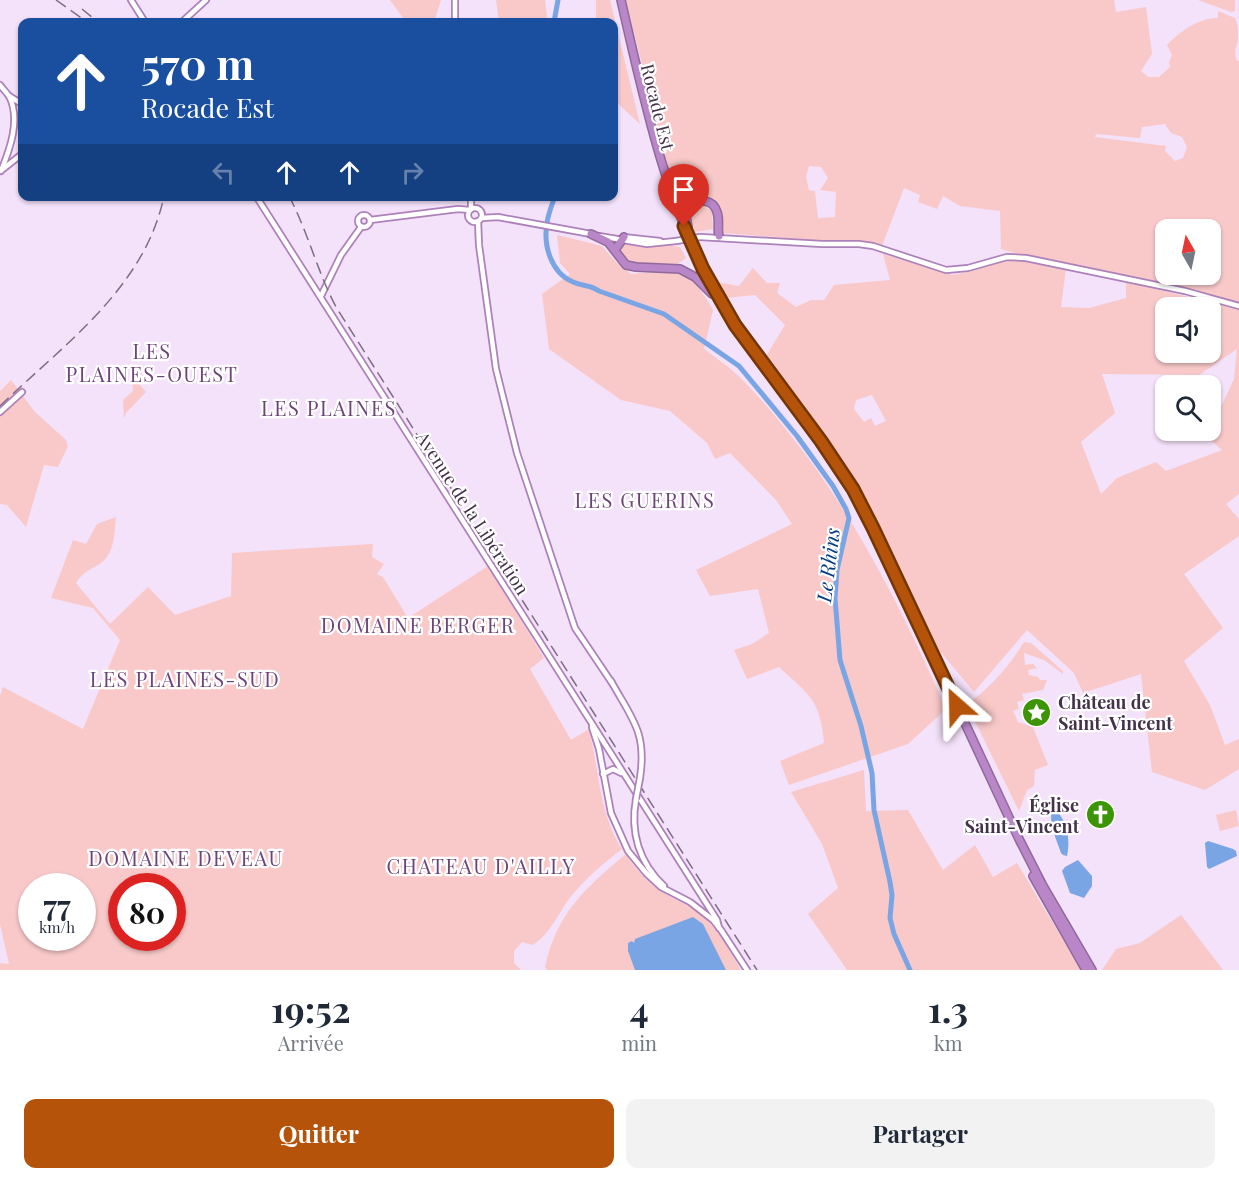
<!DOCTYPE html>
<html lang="fr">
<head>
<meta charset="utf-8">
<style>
	body { margin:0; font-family:"Playfair Display",serif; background:#f2f2f3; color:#1f2937; height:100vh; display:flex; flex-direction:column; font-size:22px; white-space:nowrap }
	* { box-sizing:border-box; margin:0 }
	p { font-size:20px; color:#747a83 }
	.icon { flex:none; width:33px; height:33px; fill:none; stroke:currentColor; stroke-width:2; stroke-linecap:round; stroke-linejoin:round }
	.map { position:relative; height:970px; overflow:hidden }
	.panel { display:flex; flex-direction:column; background:#fff; flex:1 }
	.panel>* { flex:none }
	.hud { position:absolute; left:18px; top:18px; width:600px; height:183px; border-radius:12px; box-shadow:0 2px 4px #0004; background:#1a4fa0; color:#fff; overflow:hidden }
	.needle { width:39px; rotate:351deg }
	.controls { position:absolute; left:1155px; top:219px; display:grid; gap:12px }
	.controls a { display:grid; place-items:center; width:66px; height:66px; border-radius:12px; background:#fff; box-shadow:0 2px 4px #0004; font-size:30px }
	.speed { position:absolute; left:18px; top:873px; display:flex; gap:12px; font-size:30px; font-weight:700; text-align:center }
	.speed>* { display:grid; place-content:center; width:78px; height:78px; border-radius:50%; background:#fff; box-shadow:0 2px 4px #0004; line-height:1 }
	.speed small { font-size:15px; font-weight:400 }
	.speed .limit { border:9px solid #d22; background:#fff; color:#111 }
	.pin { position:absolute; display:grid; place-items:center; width:51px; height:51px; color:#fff; margin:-62px -26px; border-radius:50% 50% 50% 0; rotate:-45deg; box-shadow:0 0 6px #0007 }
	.pin .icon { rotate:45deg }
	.me { position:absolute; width:66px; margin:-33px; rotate:335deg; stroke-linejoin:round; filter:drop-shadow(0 0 4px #0008) }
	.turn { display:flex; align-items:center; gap:21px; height:126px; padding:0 24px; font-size:27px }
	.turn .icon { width:78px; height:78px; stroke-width:2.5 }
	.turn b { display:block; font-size:42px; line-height:51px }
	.lanes { display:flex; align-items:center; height:57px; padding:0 24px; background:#0003; justify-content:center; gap:30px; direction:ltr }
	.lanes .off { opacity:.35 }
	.eta { display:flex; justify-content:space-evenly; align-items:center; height:102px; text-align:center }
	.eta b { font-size:36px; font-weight:700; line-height:42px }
	.primary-button { display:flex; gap:12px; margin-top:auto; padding:12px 24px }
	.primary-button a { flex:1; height:69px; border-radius:12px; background:#b45309; color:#fff; font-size:24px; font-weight:700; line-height:69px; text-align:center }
	.primary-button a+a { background:#f2f2f3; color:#1f2937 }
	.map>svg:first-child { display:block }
	.green { fill:#f9c9c9; fill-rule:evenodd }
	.water { fill:#7aa5e4 }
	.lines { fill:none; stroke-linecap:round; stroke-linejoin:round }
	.river { stroke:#7aa5e4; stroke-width:5 }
	.secondary-casing { stroke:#ad81ba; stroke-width:8 }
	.highway-casing { stroke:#90699c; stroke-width:10 }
	.secondary { stroke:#fff; stroke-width:4.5 }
	.highway { stroke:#b987c8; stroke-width:7 }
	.rail { stroke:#7f6c85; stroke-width:1.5; stroke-dasharray:12 6; stroke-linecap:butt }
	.secondary-bridge-casing { stroke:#ad81ba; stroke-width:8; stroke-linecap:butt }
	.secondary-bridge { stroke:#fff; stroke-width:4.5 }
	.route-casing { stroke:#753606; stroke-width:15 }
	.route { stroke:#b45309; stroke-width:10 }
	.labels { text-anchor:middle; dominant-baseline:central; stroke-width:4.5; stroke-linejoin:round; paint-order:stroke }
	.street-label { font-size:18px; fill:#44324a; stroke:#fff }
	.poi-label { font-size:18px; font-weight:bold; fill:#44324a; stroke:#fff; text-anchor:start }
	.neighbourhood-label { font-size:20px; letter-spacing:1.5px; fill:#6d4479; stroke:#fff }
	.water-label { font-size:20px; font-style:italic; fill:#033c85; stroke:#fff }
</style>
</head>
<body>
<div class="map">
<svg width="1239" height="970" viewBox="0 0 1239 970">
	<rect width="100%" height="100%" fill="#f4e1fa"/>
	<g class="green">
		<polygon points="390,0 441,0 434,22 402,22 404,19"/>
		<polygon points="496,0 545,0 547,16 545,22 499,22"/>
		<polygon points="596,0 610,0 640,124 614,100 614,22 596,22"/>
		<path d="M626,0H1114L1116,12L1146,7L1152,54L1141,71L1148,77H1159L1170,67L1169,62L1172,55L1167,45C1179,32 1200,17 1218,18V11L1235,18C1239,27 1239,41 1235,50L1236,60L1239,61V303L1199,292L1021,255L1001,249L1000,211L960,206L943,196L937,209L918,202L920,195L904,188L882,246L859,242L812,240L723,233C723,227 724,219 722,213C718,192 695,193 681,204L667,165ZM1165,124L1171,133L1182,137L1187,147L1183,158L1175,161L1165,151L1166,146L1095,137L1096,134L1140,138L1142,127ZM809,166L821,167L828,178L820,190L836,192L835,217L818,218L815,191L809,190L806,177ZM1166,230H1210V274H1166Z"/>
		<polygon points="1198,0 1235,0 1235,11 1231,12"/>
		<path d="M704,206L712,211L713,229L695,232C691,220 689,208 704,206Z"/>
		<path d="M557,235L602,246L616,262L631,274C678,270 688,265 713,310L704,349C713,356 724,363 733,371C753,389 771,411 788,432C855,515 903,611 946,709L908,744L789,785L780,761L824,743C820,699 810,696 779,667L747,679L734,650L752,644L769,633L758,589L710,596L696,570L792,524L776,500L730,453L715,459L707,443L670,411L621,400L549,349L542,294L570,274L560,263Z"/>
		<polygon points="622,243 649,246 668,245 680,247 686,258 676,265 632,264 624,259 619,250"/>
		<path d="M883,254L952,275L973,271L1004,260H1022L1066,268L1061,307L1089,308L1126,298V282L1239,309V494L1226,504L1239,519V536L1184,574L1223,628L1184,661L1210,705L1225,745L1239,739V769L1205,790L1152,772L1141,674L1083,693L1074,673L1027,630L974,692L939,650L866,501L787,384L766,356L785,325L755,295L726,298L717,282L739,286L753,268L767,283H780L777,293L796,307L811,300H824L834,285L890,280ZM1166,308H1210V352H1166ZM1237,349L1234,379L1207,437L1222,450L1166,471L1156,462L1117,478L1101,494L1081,442L1115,413L1102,374L1199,375ZM872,395L886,421L875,426L871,418L864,422L854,409L856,400Z"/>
		<polygon points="11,380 35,412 66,440 68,446 58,467 44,465 26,527 7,505 0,504 0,391"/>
		<polygon points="132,380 136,380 146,392 126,413 124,419 123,400 133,391"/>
		<path d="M116,517C114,535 115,555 98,565C88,571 83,572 76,583L110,624L148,587L175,615L231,596L232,553L373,544L372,557L384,564L377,574L383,577L408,618L488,566L544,658L530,669L571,740L589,729C599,769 599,814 622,849C605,862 587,877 573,894C559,910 551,935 532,945L522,942L514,951V963L521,970H0V963L9,964L0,924V696L3,687L83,729L120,640L93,608L51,598L73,540L86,544L97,524ZM32,886H82V938H32ZM122,886H172V938H122Z"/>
		<path d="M1024,642L1031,643L1063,671V674L1044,660L1024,653L1025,665L1033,664L1037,668L1028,670L1029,675L1038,677L1040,680H1047L1043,690L1022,694L1024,700L1017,702L1019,709L1013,711L1018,722L1033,727L1048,765L1035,770L1034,786L1027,790L1019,811L967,705C990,687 1009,667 1024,642Z"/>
		<polygon points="864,770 866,811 908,810 943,870 975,845 993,877 1017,863 1081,970 847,970 808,914 838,888 822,844 791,792"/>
		<polygon points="1236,810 1239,826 1220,831 1216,815"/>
		<path d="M626,854C635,868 647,882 661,891C672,899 686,903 697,911C717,926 729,949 741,970H547L545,967C557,913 585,888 626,854Z"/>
		<polygon points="1181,915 1223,970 1102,970 1116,949 1140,943"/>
	</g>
	<g class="water">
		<path d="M1053,808C1067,818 1071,840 1067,856L1063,855L1061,853C1057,840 1047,821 1053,808Z"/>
		<polygon points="1208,841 1233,849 1236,851 1237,856 1209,869 1207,867 1205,843"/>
		<polygon points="1078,860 1092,876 1092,886 1084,898 1070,893 1062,871 1065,867"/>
		<polygon points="693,917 703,924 726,970 635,970 628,951 628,943 632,941 634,943 635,939"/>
	</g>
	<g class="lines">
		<g class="river">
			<polyline points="554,22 558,0"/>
			<path d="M555,196C552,205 548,214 547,223C543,245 551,273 573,282C584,287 589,284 599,291L664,314L739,366L797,436L833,486L846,509L849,518L837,570L835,598L840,660L861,726L872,773L874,810L890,882L892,895L890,918L894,934L910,970"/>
		</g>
		<defs>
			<g id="secondary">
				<polyline points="131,0 145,22"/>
				<polyline points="182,22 206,0"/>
				<polyline points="455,22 455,0"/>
				<path d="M0,85C3,89 6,92 9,96C21,119 10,149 1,171"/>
				<polyline points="9,96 22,104"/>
				<polyline points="3,169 22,154"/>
				<polyline points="256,196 717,920 719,928"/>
				<polyline points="471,196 471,209"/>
				<circle cx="475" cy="215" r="7"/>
				<circle cx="364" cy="221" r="6"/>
				<polyline points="482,218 498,217 591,234"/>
				<polyline points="370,220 458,209 470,210"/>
				<polyline points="478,221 479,245 496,369 517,453 575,628 612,683"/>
				<polyline points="599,236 647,244 676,241"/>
				<polyline points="623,237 660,241"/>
				<polyline points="700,237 822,244 859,244 873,246 946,270 968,268 1007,257 1026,258 1185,291 1239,306"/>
				<polyline points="321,296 341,255 361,227"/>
				<polyline points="0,412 22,392"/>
				<path d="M611,681C632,719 647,732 640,778"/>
				<polyline points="592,727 599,749 611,813 628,851 646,873 661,887 690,902 713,920 721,930 747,970"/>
				<polyline points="603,774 613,769 621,773"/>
				<path d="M636,799C630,832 639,863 664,886"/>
			</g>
			<g id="highway">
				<path d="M621,0C645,104 666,208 721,301C750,351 788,395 821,442C841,470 858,498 874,528L1019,839L1043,886L1092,970"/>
				<path d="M688,227L686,216L689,206C699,198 713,199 717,212C720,220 717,228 719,236"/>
				<polyline points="591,234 608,242 626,265 636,267 680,269 695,277 712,294"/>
				<polyline points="615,250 624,237"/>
				<polyline points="1033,876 1086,970"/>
			</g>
		</defs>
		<use href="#secondary" class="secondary-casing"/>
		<use href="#highway" class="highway-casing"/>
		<use href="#secondary" class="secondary"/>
		<use href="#highway" class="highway"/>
		<g class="rail">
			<polyline points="56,0 87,22"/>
			<polyline points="82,9 98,22"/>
			<path d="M289,196C308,232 317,271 336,307L757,970"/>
			<path d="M0,406C63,345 145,288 164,196"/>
		</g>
		<defs>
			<g id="secondary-bridge">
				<polyline points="676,241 700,237"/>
				<polyline points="636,799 640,778"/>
			</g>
		</defs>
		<use href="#secondary-bridge" class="secondary-bridge-casing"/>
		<use href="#secondary-bridge" class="secondary-bridge"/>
	</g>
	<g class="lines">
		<defs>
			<polyline id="route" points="684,226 703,269 735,325 821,441 853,489 873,528 957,706"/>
		</defs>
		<use href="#route" class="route-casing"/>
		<use href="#route" class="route"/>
	</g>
	<defs>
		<symbol id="sight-disc" viewBox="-11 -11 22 22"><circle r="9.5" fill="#3c9406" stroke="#fff"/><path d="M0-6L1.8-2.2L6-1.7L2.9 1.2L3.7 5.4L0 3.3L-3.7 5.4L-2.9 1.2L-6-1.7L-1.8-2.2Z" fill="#fff"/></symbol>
		<symbol id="church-disc" viewBox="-11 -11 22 22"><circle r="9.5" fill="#3c9406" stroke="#fff"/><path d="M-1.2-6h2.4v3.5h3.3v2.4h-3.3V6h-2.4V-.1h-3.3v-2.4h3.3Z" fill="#fff"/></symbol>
	</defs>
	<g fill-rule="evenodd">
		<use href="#sight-disc" x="1020" y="696" width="33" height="33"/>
		<use href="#church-disc" x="1084" y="798" width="33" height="33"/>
	</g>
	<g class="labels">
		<g class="street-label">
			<text transform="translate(658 107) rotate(76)">Rocade Est</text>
			<text transform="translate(473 513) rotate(57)">Avenue de la Libération</text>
		</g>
		<g class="poi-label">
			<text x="1058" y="702">Château de<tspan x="1058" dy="21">Saint-Vincent</tspan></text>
			<text x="1079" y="805" text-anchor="end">Église<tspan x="1079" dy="21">Saint-Vincent</tspan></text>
		</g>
		<g class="neighbourhood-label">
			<text x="152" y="350">LES<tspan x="152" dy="23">PLAINES-OUEST</tspan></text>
			<text x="329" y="407">LES PLAINES</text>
			<text x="645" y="499">LES GUERINS</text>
			<text x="418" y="624">DOMAINE BERGER</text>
			<text x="185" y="678">LES PLAINES-SUD</text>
			<text x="186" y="857">DOMAINE DEVEAU</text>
			<text x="481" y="865">CHATEAU D'AILLY</text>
		</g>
		<g class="water-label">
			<text transform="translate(827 565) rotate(-83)">Le Rhins</text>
		</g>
	</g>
</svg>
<div class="controls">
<a><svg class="needle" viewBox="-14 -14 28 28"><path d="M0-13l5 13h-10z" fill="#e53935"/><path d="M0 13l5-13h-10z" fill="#747a83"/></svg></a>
<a><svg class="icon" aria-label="sound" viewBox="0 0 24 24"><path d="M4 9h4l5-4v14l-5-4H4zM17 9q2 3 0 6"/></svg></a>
<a><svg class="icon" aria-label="search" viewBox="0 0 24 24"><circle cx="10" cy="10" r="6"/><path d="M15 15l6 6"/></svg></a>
</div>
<div class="speed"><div>77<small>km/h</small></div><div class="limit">80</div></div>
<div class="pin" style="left:684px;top:226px;background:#d93025"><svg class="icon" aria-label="arrive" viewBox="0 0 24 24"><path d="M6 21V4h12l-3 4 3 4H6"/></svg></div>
<svg class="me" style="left:957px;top:706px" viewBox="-20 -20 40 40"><path d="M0-17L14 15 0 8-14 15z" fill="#b45309" stroke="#fff" stroke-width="4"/></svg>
<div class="hud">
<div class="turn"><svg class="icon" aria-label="ahead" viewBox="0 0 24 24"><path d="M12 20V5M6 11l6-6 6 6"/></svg><div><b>570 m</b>Rocade Est</div></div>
<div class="lanes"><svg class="icon off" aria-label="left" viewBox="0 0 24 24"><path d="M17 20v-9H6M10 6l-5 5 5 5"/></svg><svg class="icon" aria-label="ahead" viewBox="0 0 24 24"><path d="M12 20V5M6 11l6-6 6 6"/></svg><svg class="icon" aria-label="ahead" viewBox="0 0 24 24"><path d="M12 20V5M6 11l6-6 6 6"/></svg><svg class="icon off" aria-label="right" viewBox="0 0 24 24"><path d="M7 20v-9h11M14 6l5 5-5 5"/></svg></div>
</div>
</div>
<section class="panel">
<div class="eta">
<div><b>19:52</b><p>Arrivée</p></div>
<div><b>4</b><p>min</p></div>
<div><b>1.3</b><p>km</p></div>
</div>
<div class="primary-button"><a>Quitter</a><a>Partager</a></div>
</section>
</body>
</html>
